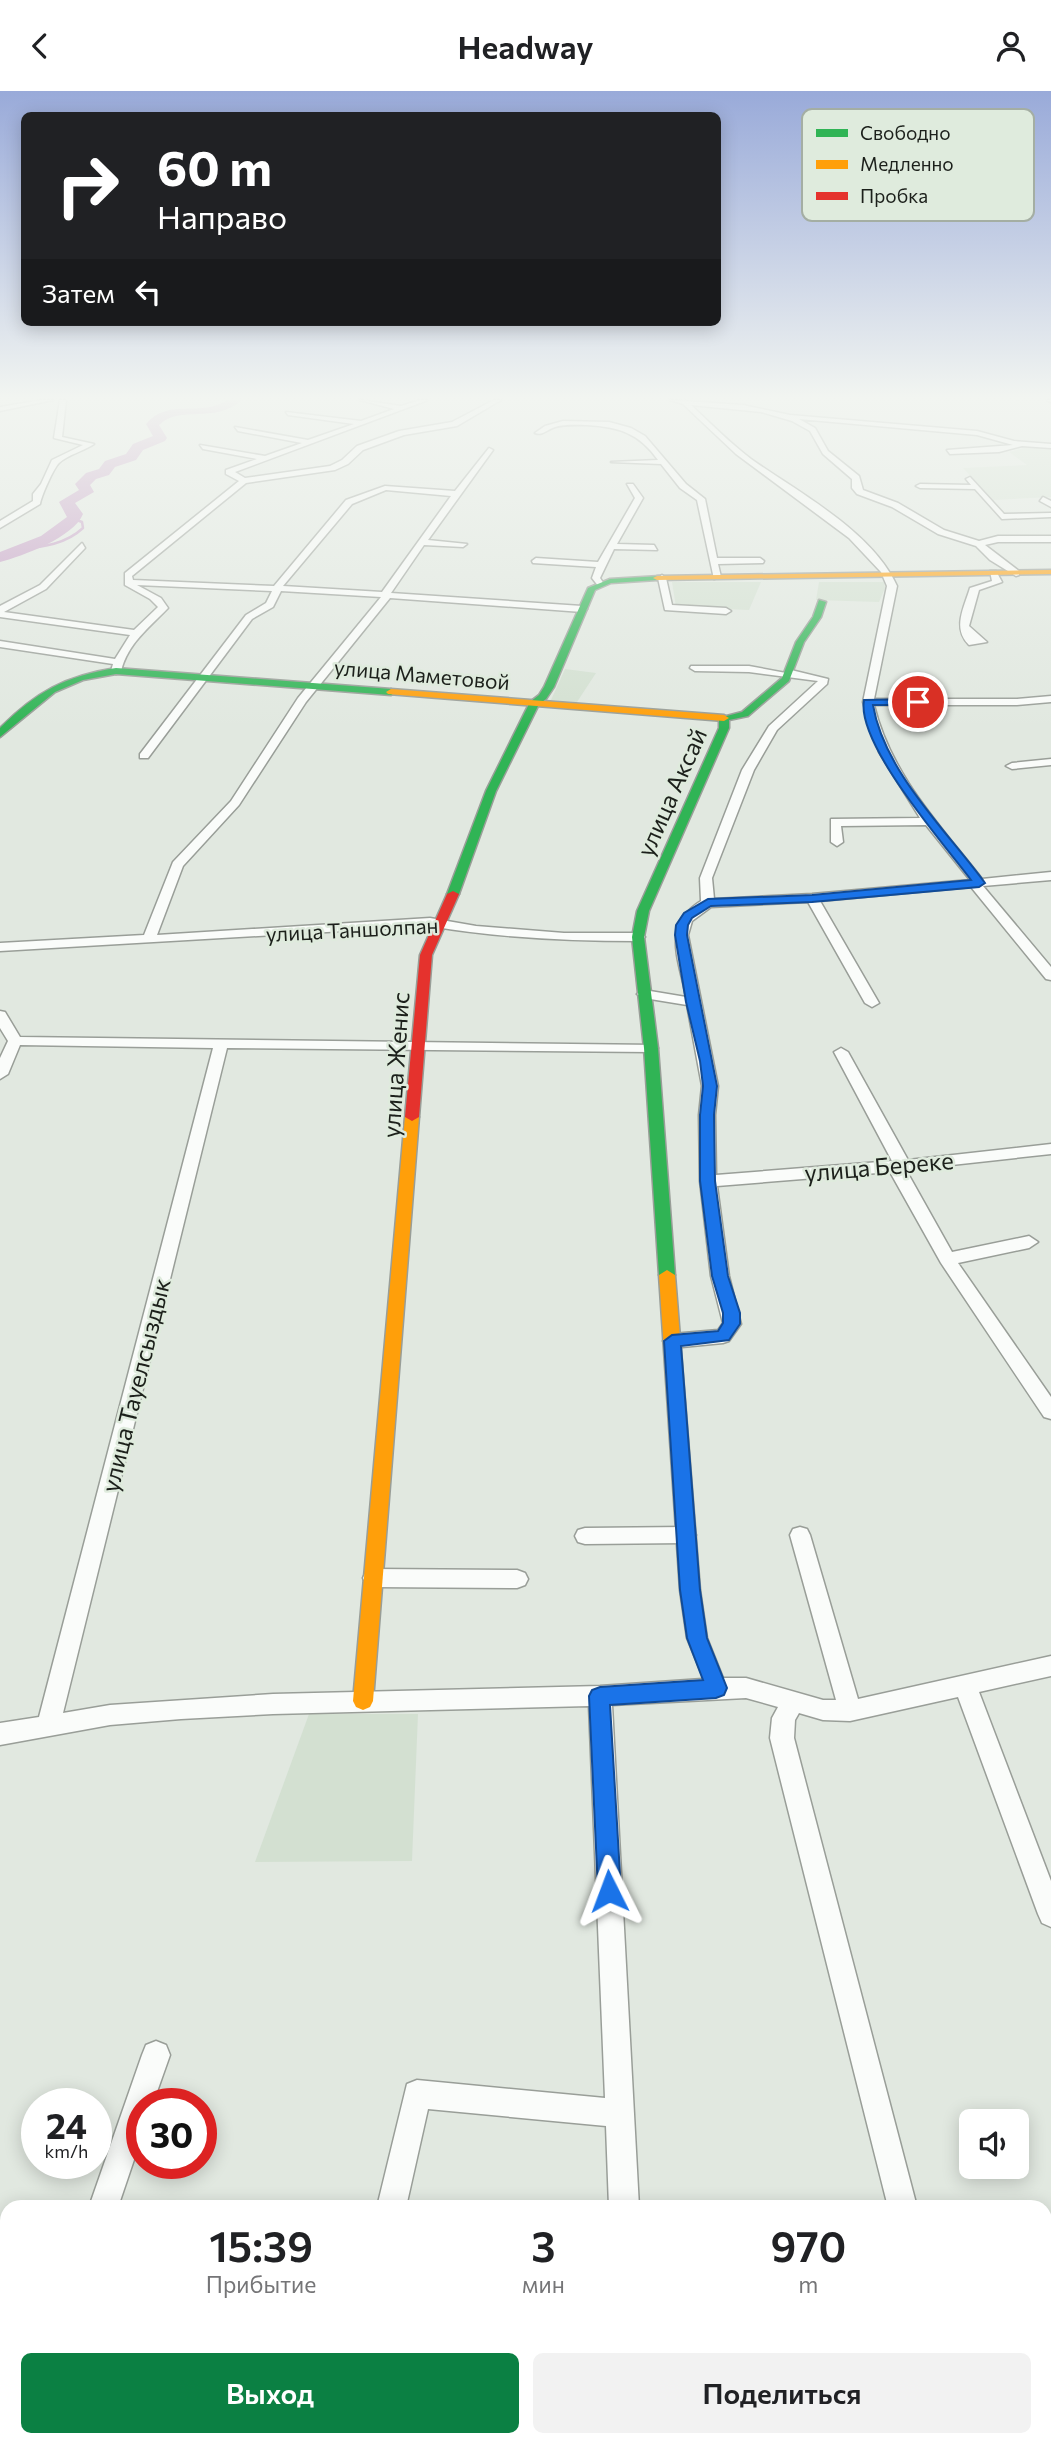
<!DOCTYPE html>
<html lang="ru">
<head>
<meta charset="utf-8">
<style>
	body { margin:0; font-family:Commissioner,sans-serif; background:#f2f2f2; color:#202124; height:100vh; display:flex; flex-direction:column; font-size:26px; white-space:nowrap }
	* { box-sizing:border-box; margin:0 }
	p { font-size:23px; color:#757577 }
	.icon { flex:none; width:38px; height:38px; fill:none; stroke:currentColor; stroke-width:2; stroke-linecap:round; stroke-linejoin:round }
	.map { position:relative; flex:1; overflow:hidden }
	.details { position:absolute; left:0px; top:2109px; width:1052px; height:247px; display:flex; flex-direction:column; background:#fff; border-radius:21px 21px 0 0; box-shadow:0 4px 18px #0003 }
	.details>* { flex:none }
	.top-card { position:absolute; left:21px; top:21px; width:700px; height:214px; border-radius:10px; box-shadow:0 4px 18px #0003; background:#202124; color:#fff; overflow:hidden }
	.fabs { position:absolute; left:959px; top:2018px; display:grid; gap:14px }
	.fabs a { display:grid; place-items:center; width:70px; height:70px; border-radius:10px; background:#fff; box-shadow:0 4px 18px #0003; font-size:35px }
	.speed { position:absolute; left:21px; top:1997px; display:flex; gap:14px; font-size:35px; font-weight:700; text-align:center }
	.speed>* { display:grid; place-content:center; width:91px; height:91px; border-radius:50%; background:#fff; box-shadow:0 4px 18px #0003; line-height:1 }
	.speed small { font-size:18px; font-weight:400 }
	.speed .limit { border:10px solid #d22; background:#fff; color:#111 }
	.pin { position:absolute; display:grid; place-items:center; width:60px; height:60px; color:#fff; margin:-30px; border:4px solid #fff; border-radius:50%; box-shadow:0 2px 7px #0007 }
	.me { position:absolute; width:77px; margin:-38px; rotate:357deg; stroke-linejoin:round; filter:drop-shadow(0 0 5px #0008) }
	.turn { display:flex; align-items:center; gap:24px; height:147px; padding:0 21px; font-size:32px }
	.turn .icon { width:91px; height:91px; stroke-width:2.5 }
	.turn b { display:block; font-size:49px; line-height:60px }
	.then { display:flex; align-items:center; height:66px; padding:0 21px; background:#0003; gap:14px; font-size:26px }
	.eta { display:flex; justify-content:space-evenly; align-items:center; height:119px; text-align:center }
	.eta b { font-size:42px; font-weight:600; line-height:49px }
	.action { display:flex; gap:14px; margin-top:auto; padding:14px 21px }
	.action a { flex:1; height:80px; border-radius:10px; background:#0b8043; color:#fff; font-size:28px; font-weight:600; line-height:80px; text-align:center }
	.action a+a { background:#f2f2f2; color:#202124 }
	header { display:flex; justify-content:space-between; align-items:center; height:91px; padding:0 21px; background:#fff; font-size:32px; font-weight:600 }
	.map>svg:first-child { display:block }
	.built { fill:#d3e0d1 }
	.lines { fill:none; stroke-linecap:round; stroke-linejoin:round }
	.stream { stroke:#c39ac3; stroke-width:2.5 }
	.river { fill:#c39ac3; fill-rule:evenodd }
	.street-casing { stroke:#999e98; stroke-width:3 }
	.fast-casing { stroke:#999e98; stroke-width:3 }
	.slow-casing { stroke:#999e98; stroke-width:3 }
	.jam-casing { stroke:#999e98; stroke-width:3 }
	.street { fill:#fafcfa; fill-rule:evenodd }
	.fast { fill:#30b455; fill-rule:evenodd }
	.slow { fill:#ff9f0a; fill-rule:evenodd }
	.jam { fill:#e5322d; fill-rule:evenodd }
	.route { fill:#1a73e8; stroke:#114b97; stroke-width:2 }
	.labels { text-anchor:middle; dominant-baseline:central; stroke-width:5; stroke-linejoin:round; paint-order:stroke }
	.far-street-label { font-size:21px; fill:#1c201b; stroke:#dfebdd }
	.street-label { font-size:24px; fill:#1c201b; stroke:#dfebdd }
	.key { fill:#dfebdd; stroke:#a4aea3; stroke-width:2 }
	.key-label { font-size:19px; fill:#1c201b }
</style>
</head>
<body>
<header><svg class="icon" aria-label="back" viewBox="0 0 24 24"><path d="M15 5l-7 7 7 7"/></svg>Headway<svg class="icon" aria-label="person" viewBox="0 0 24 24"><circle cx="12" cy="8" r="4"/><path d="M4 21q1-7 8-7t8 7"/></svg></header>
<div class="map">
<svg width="1051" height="2355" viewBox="0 0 1051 2355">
	<rect width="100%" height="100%" fill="#e1e8e0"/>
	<g class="built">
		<polygon points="1028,356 1051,357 1051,406 993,409 963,377 1027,374 1009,361"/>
		<polygon points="672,491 761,491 749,519 676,516"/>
		<polygon points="819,491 884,491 885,497 879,511 816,509"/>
		<polygon points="565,578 596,582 577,611 551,609"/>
		<polygon points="309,1623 418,1623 412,1770 255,1771"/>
	</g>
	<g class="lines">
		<path class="stream" d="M21,458C43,456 66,453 83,437L82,431L74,428"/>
		<path class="river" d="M227,309H242C213,334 181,313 159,334L167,347L165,350L143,359L136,369L115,376L109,384L96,388L90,394L94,401L75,412L83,423C74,446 23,465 0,471V461L41,445L67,426L59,411L79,399L75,393L86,382L99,378L105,370L126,363L133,353L153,345L146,333C168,306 202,327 227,309Z"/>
		<defs>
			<g id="street">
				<polygon points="41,309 53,309 0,320 0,316"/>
				<path d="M60,309H66L62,346L94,353C84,360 67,364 59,372C53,378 41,406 40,413L0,437V430L33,410V403L41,393L52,369L83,354L54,347Z"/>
				<path d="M360,309L401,315L420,309H428L235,381L245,387L330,375L342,369L357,355L399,340L452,331L494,309H501L457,335L404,344L363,359L348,373L335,379L246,392L132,485L133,489L274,495L346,409L385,395L455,400L489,357L493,359L428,449L467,453L463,456L424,454L391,502L582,515L587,518L582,521L390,507L306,611L239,714L183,775L157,844L430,827L476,835L564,842H638L645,846L638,850C568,850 499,847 430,835L0,860V852L144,844L173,771L231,710L298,607L381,506L281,500L273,516L252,528L148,667H140V663L246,524L266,512L272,500L137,494L161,507L168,517C149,537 128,552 121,580L116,583L111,580L113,573L0,556V550L115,568L130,544L0,526V515L40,494L82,452L85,457L46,498L4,521L134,539L158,516L150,508L125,494V482L239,390L226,383V379L257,368L203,358L200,354L265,365L302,352L238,340L235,336L308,349L354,333L288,324L286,321L361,330L394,318ZM386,399L451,405L382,501L283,495L352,413Z"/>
				<path d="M670,309L743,314L790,324L977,340L1014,350L1051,353V357L1022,355L999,361L950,363L947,359L1013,354L977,344L799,328L815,337L828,360L859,385L863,399L898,412L944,439L979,450L998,445H1051V451H998L985,454L1019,480V484L1016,485L990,469L976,455L938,443L892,416L857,403L852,397V388L823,363L810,340L792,330L761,321L691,314C710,332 730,352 751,368C799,402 872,440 897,495L874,608H1017L1051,605V611L1017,614H874C891,684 939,733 982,788L1051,781V789L983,795L1051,876V889L1046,888L971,796L820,810L879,912L872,916L865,912L808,811L711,816L692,830L688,844L718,995L715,1024L716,1084L892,1070L834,961L841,957L848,961L908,1069L1051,1053V1063L906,1079L952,1161L1029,1145L1038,1151L1029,1157L958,1172L1051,1306V1328L1044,1326L941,1172L890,1081L717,1095L729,1185L741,1233L729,1250L723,1252L672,1257L665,1255L663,1250L665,1245L672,1243L718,1239L723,1232L711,1185L700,1090L699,1024L702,995L687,914L644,907L637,903L644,899L686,906C679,867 661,835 701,810L700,787L742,679L769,635L818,590L749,581L695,580L690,577L691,575H749L786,582L791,579L828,588L827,593L777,639L754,679L712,787L714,808L812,803L970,789L926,734L841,735L843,751L837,755L831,751V728L920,727L879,661L863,611L887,495L881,481L849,447L736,363L683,313Z"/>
				<polygon points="1047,309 1051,309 1051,311 1048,310"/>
				<path d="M563,330L609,331L631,337L645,345L686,393L705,408L717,467H760L764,470L763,472L718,473L721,486L714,488L697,409L680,397L661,373L611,371L658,369C639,342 619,336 587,334C577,334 565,333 555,336C546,339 543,345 535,342L545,335Z"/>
				<polygon points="970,386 1004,423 1051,422 1051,426 1002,428 975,398 920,397 916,395 920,393 971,394 966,388"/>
				<polygon points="627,393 633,393 643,407 617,453 654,454 657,459 614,458 600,487 604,493 599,496 592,487 596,476 533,472 532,470 536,467 598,471 635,407"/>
				<polygon points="1043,406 1051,410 1051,416 1040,410"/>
				<path d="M990,480H996L1002,491L979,499L969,535L987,551L969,554C952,537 964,517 970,497L992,490Z"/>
				<polygon points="662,484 666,487 672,514 726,517 731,520 726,523 665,519 658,487"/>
				<polygon points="1051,668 1051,674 1012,678 1006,675 1012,672"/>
				<polygon points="0,920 5,921 20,946 656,954 658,957 656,960 651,961 227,957 63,1622 110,1614 273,1603 600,1595 717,1587 746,1587 823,1609 836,1609 790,1444 793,1438 800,1436 807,1438 810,1444 858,1608 1051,1565 1051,1585 979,1601 1051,1790 1051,1836 1042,1832 1038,1823 958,1606 850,1630 823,1629 799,1622 795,1629 794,1647 917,2116 888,2116 770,1647 772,1627 778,1616 746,1607 612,1614 639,2116 609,2116 606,2035 428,2018 406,2116 377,2116 407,1993 417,1989 605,2007 589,1615 273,1623 181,1628 110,1634 0,1654 0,1632 39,1626 213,957 20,954 8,983 0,988 0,967 8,950 0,937"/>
				<polygon points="686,1436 693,1438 696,1444 693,1450 686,1452 585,1453 578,1451 575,1445 578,1439 585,1437"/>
				<polygon points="374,1478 517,1479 525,1482 528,1488 525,1494 517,1497 374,1496 366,1493 363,1487 366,1481"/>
				<polygon points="156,1950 166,1954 170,1964 153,2012 142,2012 142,2045 118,2116 89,2116 142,1964 146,1954"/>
				<polygon points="7,2343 7,2348 37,2348 35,2355 3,2355"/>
				<polygon points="321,2348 353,2348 351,2355 319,2355"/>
				<rect x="617" y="2348" width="32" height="7"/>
				<polygon points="952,2348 984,2348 986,2355 954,2355"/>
			</g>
			<g id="fast">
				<polygon points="660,485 657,489 611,492 595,499 554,596 546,608 539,613 496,700 459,803 453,806 449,805 447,803 486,700 530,611 539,604 544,596 588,497 610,488"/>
				<polygon points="819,509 826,511 821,526 804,551 789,590 748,625 729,629 729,637 649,820 644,846 658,957 675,1184 667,1189 659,1184 644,957 632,846 637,820 719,637 719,627 742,621 782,587 796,551 813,526"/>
				<path d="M116,577L391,598L396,601L391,604L116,583L83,589L55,601L0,646V637C36,601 65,585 116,577Z"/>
			</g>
			<g id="slow">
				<polygon points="1051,479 1051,483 657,489 653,487 657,485"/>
				<polygon points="391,598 724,624 729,627 724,630 388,603 386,601"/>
				<polygon points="412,1022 419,1026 373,1610 370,1616 363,1619 356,1616 353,1610 405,1026"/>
				<polygon points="667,1179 675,1184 700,1499 707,1547 727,1597 724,1603 717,1606 710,1603 687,1547 680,1499 659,1184"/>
			</g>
			<polygon id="jam" points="453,800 459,803 432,864 419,1026 412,1030 405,1026 420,864 447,803"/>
		</defs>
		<use href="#street" class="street-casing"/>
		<use href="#fast" class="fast-casing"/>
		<use href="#slow" class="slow-casing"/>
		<use href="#jam" class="jam-casing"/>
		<use href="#street" class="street"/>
		<use href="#fast" class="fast"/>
		<use href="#slow" class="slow"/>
		<use href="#jam" class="jam"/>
	</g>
	<linearGradient id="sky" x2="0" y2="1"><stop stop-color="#99aad9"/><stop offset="0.48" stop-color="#f2f5f1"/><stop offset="1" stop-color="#f2f5f1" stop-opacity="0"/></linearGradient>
	<rect width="1051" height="638" fill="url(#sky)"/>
	<path class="route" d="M864,609L918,608L922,611L918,614H873C884,680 946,739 985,792L979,796L812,811L711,815L692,827L688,834L687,844L717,995L714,1024L715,1090L728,1185L740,1222V1233L729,1249L681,1255L700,1499L707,1547L727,1597L724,1604L716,1607L610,1614L621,1800L617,1808L609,1811L601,1808L598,1800L589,1605L592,1599L600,1596L703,1589L687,1547L680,1499L664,1250L672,1244L718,1240L723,1232V1222L712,1185L700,1090V1024L703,995L700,970L686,911L675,844L676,834L684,822L708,808L812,804L971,789C944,753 856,653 864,609Z"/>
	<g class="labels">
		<g class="far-street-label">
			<text transform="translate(422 583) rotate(5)">улица Маметовой</text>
			<text transform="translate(352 838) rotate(-3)">улица Таншолпан</text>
		</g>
		<g class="street-label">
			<text transform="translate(671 701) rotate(-66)">улица Аксай</text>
			<text transform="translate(395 974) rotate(-86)">улица Женис</text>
			<text transform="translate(879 1075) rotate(-5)">улица Береке</text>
			<text transform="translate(135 1294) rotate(-76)">улица Тауелсыздык</text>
		</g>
	</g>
	<rect x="802" y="18" width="232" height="112" rx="10" class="key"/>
	<rect x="816" y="38" width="32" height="8" fill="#30b455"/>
	<rect x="816" y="69" width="32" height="9" fill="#ff9f0a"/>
	<rect x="816" y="101" width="32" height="8" fill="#e5322d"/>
	<g class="key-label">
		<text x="860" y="49">Свободно</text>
		<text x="860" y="80">Медленно</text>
		<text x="860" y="112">Пробка</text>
	</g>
</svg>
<div class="fabs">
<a><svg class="icon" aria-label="sound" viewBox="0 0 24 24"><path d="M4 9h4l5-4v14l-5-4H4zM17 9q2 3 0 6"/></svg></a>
</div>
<div class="speed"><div>24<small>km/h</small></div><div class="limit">30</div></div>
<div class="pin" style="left:918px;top:611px;background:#d93025"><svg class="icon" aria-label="arrive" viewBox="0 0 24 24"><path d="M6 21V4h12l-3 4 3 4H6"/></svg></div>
<svg class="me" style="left:609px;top:1800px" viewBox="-20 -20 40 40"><path d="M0-17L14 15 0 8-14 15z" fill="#1a73e8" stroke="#fff" stroke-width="4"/></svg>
<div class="top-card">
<div class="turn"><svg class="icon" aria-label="right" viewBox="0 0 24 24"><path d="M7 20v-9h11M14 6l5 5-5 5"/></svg><div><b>60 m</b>Направо</div></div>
<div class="then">Затем<svg class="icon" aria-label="left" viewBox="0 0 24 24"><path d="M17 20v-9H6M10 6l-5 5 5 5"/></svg></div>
</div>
<section class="details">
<div class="eta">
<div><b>15:39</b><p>Прибытие</p></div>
<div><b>3</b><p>мин</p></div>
<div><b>970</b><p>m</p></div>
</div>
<div class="action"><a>Выход</a><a>Поделиться</a></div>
</section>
</div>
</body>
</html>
